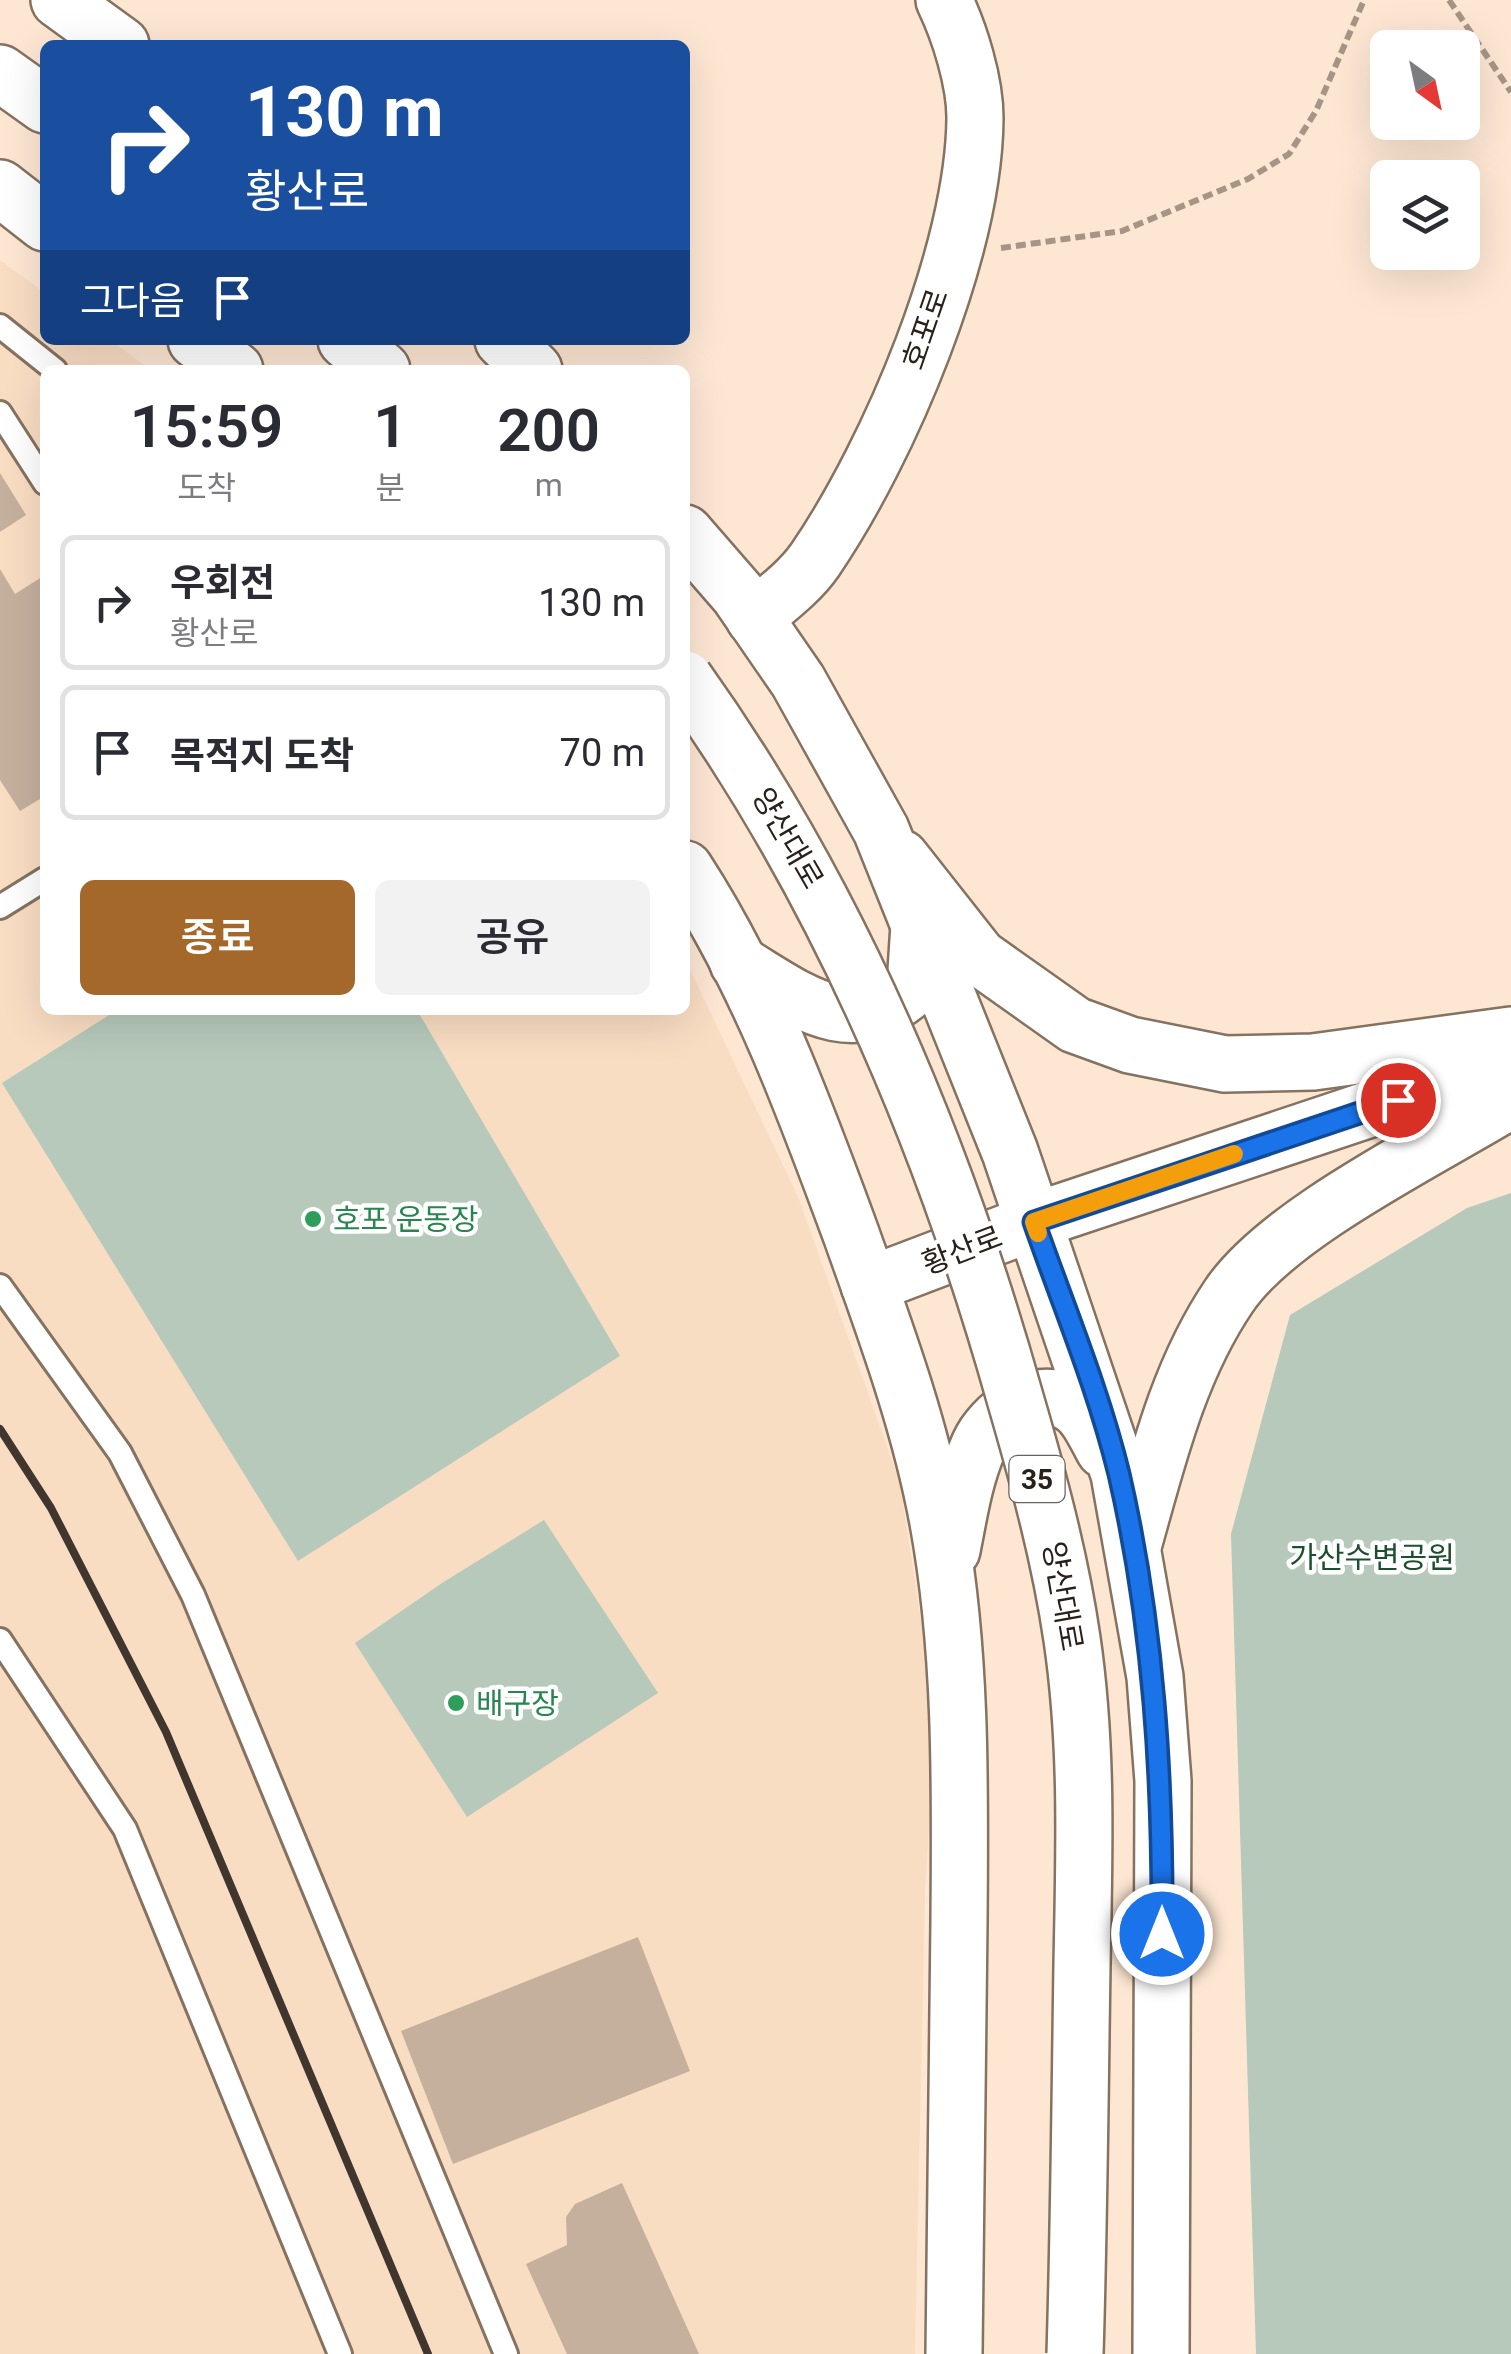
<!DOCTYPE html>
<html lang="ko">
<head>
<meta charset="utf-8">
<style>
	body { margin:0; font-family:Roboto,"Noto Sans KR",sans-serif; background:#f2f2f3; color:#2b2b33; height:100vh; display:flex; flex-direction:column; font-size:38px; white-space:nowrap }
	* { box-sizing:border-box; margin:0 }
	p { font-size:32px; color:#7c7c81 }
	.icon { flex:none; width:55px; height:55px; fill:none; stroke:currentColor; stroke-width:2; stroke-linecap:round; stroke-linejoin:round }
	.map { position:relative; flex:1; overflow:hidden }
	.panel { position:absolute; left:40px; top:365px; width:650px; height:650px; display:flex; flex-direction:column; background:#fff; border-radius:15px; box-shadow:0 10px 40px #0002 }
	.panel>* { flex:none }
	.hud { position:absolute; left:40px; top:40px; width:650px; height:305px; border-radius:15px; box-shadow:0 10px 40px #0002; background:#1a4fa0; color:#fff; overflow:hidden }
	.needle { width:65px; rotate:147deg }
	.fabs { position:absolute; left:1370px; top:30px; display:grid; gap:20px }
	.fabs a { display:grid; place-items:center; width:110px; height:110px; border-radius:15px; background:#fff; box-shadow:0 10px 40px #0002; font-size:50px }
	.pin { position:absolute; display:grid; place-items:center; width:85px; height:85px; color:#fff; margin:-42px; border:5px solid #fff; border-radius:50%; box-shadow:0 2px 10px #0007 }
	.me { position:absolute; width:110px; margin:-55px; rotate:0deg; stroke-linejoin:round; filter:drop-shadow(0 0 8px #0008) }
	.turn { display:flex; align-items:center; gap:35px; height:210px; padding:0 40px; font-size:45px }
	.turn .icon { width:130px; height:130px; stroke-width:2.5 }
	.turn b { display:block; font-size:70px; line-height:85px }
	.then { display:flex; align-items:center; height:95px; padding:0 40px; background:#0003; gap:20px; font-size:38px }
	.eta { display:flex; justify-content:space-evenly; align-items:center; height:170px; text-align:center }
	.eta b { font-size:60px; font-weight:600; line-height:70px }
	.cta { display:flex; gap:20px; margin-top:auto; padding:20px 40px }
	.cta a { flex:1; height:115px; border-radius:15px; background:#a3682a; color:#fff; font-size:40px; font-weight:600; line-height:115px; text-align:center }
	.cta a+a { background:#f2f2f3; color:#2b2b33 }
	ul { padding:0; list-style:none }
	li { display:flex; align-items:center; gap:30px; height:135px; margin:0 20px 15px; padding:0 20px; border:5px solid #e1e1e2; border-radius:15px }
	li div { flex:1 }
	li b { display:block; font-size:38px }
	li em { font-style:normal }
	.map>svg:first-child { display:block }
	.built { fill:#f9ddc3 }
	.green { fill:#b6c9bb }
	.building { fill:#c5b09d }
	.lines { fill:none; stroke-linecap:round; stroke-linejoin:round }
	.lane-casing { stroke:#857260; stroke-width:28 }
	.secondary-casing { stroke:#857260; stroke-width:60 }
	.primary-casing { stroke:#857260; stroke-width:60 }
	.path { stroke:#a69587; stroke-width:6; stroke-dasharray:10 5; stroke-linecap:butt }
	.lane { stroke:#fff; stroke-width:22 }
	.secondary { stroke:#fff; stroke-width:55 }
	.primary { stroke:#fff; stroke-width:55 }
	.rail { stroke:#40362e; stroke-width:8 }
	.primary-bridge-casing { stroke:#857260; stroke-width:60; stroke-linecap:butt }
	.primary-bridge { stroke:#fff; stroke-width:55 }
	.route-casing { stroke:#114b97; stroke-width:25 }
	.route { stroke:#1a73e8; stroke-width:18 }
	.slow { stroke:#f59e0b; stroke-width:18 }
	.leisure-dot { fill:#2e9e5b; stroke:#fff; stroke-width:4 }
	.labels { text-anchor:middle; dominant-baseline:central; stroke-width:9; stroke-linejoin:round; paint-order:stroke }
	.shield { fill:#fff; stroke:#68635e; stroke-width:2.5 }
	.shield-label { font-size:28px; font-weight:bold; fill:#282019 }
	.street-label { font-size:30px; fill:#282019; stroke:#fff }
	.leisure-label { font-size:30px; fill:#27864d; stroke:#fff; text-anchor:start }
	.park-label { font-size:30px; fill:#1d4f2f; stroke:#fff }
</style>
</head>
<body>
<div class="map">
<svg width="1511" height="2354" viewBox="0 0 1511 2354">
	<rect width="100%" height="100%" fill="#fde7d3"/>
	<polygon class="built" points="0,260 45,293 45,340 110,340 151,370 45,370 45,1010 685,1010 685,959 799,1199 900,1483 936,1719 925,1892 915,2354 0,2354"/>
	<g class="green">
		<polygon points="117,1010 417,1010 620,1356 298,1561 2,1083"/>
		<polygon points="1511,1193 1511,2354 1256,2354 1231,1534 1290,1315 1467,1208"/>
		<polygon points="544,1520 658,1693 467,1817 355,1643 442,1583"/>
	</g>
	<g class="building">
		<polygon points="0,473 26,515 0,532"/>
		<polygon points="0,569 15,594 45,575 45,796 20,811 0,780"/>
		<polygon points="638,1937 690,2071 453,2164 401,2031"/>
		<polygon points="622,2183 699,2354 567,2354 526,2264 567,2245 566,2217 575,2204"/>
	</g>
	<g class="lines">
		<defs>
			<g id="lane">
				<polyline points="0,326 55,370"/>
				<polyline points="0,413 45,483"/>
				<polyline points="0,907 45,879"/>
				<polyline points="0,1286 120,1453 193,1595 506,2354"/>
				<polyline points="0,1640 125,1829 340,2354"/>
			</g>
			<g id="secondary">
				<path d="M754,618C775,600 799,583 815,560C890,450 974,251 975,118C975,82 960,33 944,0"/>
				<polyline points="901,858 979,957 1075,1025 1130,1045 1225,1064 1313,1062 1511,1035"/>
				<polyline points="869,1285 1058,1213 1511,1062"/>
				<path d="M1133,1546C1157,1461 1178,1371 1229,1296C1278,1223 1433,1148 1511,1100"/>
			</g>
			<g id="primary">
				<polyline points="59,0 121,45"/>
				<polyline points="0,73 45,105"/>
				<polyline points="0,188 45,223"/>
				<polyline points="196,340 235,370"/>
				<polyline points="346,340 382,370"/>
				<polyline points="503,340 534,370"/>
				<polyline points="685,533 738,594 798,681 881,830 1010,1152 1119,1474 1155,1677 1163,1781 1161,2354"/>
				<path d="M685,869C758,981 805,1109 851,1234C884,1327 920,1423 938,1522C962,1652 960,1790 959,1922C958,2066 956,2210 954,2354"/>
				<path d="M738,963C799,1000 853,1045 915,986L919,925"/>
				<path d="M952,1550C959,1515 964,1479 979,1445C992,1416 1034,1385 1067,1402C1086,1411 1094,1432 1104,1450"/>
			</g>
		</defs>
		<use href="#lane" class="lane-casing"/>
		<use href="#secondary" class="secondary-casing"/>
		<use href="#primary" class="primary-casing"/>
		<g class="path">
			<polyline points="1449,0 1511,92"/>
			<polyline points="1001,248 1122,231 1248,179 1289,154 1316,111 1364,0"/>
		</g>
		<use href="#lane" class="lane"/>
		<use href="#secondary" class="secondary"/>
		<use href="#primary" class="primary"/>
		<polyline class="rail" points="0,1429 51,1508 166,1732 428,2354"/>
		<defs>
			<path id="primary-bridge" d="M685,679C840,896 943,1142 1015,1398C1038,1477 1060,1557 1072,1639C1088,1747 1084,1856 1082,1965C1080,2095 1079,2224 1075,2354"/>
		</defs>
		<use href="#primary-bridge" class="primary-bridge-casing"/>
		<use href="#primary-bridge" class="primary-bridge"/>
	</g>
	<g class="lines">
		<defs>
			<path id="route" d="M1162,1934C1163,1778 1154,1626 1119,1474C1098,1388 1063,1305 1034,1222L1398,1100"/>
		</defs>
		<use href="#route" class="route-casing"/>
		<use href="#route" class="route"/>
		<polyline class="slow" points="1038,1233 1034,1222 1234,1154"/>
	</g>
	<g class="leisure-dot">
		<circle cx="313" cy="1219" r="10"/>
		<circle cx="456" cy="1703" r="10"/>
	</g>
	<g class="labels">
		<rect class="shield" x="1009.5" y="1456" width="55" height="46" rx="8"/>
		<g class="shield-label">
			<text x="1037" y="1479">35</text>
		</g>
		<g class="street-label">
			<text transform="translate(925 329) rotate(-71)">호포로</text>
			<text transform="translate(788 838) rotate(60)">양산대로</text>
			<text transform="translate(962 1250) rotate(-21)">황산로</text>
			<text transform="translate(1063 1596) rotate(80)">양산대로</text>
		</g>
		<g class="leisure-label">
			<text x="333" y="1219">호포 운동장</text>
			<text x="476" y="1703">배구장</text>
		</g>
		<g class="park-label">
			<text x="1372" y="1557">가산수변공원</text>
		</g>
	</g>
</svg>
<div class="fabs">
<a><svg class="needle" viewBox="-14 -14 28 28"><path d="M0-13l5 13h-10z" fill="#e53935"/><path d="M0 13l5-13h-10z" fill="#7c7c81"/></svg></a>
<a><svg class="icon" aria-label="layers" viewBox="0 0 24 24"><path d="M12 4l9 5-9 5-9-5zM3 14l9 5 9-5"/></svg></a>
</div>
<div class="pin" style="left:1398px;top:1100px;background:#d93025"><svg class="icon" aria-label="arrive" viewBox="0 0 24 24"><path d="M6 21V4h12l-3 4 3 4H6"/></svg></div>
<svg class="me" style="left:1162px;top:1934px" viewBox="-20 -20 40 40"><circle r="17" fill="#1a73e8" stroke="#fff" stroke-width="3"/><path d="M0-11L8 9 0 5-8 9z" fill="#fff"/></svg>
<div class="hud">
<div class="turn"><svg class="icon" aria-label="right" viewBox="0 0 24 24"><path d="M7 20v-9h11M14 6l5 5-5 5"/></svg><div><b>130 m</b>황산로</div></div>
<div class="then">그다음<svg class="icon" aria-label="arrive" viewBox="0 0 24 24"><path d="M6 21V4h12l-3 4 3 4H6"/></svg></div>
</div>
<section class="panel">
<div class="eta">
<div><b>15:59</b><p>도착</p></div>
<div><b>1</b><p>분</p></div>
<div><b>200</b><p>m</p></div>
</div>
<ul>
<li><svg class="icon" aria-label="right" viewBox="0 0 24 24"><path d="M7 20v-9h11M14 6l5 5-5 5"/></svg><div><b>우회전</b><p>황산로</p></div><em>130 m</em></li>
<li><svg class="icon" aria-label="arrive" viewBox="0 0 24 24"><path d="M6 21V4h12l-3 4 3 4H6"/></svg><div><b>목적지 도착</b></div><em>70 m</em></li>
</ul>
<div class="cta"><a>종료</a><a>공유</a></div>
</section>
</div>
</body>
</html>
